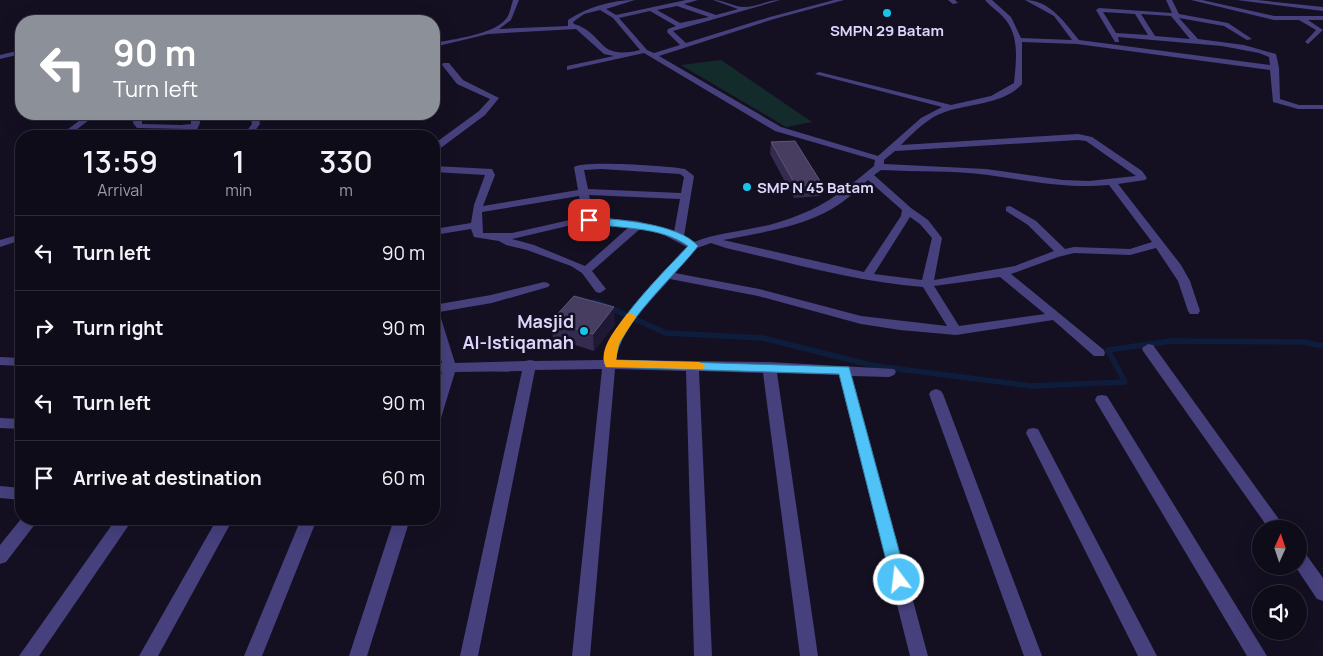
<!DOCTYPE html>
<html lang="en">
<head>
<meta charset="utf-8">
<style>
	body { margin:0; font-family:Manrope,sans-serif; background:#181523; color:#f1f3f6; height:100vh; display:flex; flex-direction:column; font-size:19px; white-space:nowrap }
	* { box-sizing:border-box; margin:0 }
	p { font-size:16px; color:#9b9ba2 }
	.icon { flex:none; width:28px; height:28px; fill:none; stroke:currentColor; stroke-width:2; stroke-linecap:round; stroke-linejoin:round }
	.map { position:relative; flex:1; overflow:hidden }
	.panel { position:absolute; left:15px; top:130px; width:425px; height:395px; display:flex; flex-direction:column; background:#0f0c1a; border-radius:20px; box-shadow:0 5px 20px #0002,0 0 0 1px #2f2c39 }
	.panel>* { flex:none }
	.banner { position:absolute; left:15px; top:15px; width:425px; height:105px; border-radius:20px; box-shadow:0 5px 20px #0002,0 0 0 1px #2f2c39; background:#8c9099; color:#fff; overflow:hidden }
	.needle { width:32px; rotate:3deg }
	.fabs { position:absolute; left:1252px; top:520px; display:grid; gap:10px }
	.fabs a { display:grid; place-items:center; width:55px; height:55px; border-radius:50%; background:#0f0c1a; box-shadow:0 5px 20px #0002,0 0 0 1px #2f2c39; font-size:25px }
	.pin { position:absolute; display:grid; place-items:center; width:42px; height:42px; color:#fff; margin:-21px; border-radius:10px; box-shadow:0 2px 8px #0006 }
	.me { position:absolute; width:55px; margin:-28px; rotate:345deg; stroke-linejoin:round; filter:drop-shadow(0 0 4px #0008) }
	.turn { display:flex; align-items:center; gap:18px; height:105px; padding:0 15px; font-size:22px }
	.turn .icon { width:65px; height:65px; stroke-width:2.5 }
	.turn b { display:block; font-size:35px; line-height:42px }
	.eta { display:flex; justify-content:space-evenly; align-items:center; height:85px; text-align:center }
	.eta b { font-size:30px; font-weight:600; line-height:35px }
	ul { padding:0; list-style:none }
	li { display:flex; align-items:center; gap:15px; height:75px; padding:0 15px; border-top:1px solid #2f2c39 }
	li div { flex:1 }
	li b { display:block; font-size:19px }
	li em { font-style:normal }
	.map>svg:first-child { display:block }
	.green { fill:#142b2c }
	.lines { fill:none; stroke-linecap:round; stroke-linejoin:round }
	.stream-far1 { stroke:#0f1d3d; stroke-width:4.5 }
	.stream { stroke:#0f1d3d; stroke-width:5.5 }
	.minor { fill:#46407d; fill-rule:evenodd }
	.wall { fill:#342b4e }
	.shaded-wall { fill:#1f1835 }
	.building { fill:#463d61; stroke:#5d5579 }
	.route { fill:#4fc3f7; stroke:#337fa1 }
	.slow { fill:#f59e0b }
	.poi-dot { fill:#17c5e6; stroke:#141022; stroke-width:2 }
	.labels { text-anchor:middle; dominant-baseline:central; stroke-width:5; stroke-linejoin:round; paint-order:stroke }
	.far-poi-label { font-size:15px; font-weight:bold; fill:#dcd6fb; stroke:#141022 }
	.poi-label { font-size:18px; font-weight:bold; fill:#dcd6fb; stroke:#141022; text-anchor:end }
</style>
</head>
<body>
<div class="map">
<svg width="1323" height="656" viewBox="0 0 1323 656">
	<rect width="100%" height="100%" fill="#141022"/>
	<polygon class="green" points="721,60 812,122 786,127 681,65"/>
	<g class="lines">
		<polyline class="stream-far1" points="594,301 600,304"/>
		<polyline class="stream" points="597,302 666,333 763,338 875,366 1032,386 1125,382 1108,350 1171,341 1304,342 1323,346"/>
		<g class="minor">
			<path d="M513,0H519L511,20L499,29L568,26V20C587,7 612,0 635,0L606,9L616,15L686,0H698L684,4L716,15L738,9L713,0C724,0 734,7 744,7C756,7 768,0 780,0L673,31L686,43L770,17L834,0H844L774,19L659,56L781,127L878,156L921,118L942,107L815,74L819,72L951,105L991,96L1014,83C1016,62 1020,37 1005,19C999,12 991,7 985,0H992L1011,17L1021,38L1072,40L1054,16L1025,0C1050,0 1065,23 1079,40L1270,65L1269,57L1259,53L1222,46L1118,37L1119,42H1115L1096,10L1099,8L1172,13L1166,0H1172L1179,14L1228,23L1252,39L1247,40L1224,26L1179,18L1198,39L1244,45L1276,54L1279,68L1280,99L1299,105H1323V109H1298L1273,102L1270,70L1077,44L1022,42V84C1003,105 969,103 945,112C927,118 914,132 901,145L1078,134L1092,137L1142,171L1147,178L1145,180L1118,184L1181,265L1190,281L1200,311L1198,314H1190L1188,311L1178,281L1156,248L1130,255L1074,253L1058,257L1011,274L1104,350L1105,353L1104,356H1094L1053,320L956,335L900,330L861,324L758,296L670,279C652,300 618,332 616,360L769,362L894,369L896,372L894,375L889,377L852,376L928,656H910L839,375L777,373L818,656H800L763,373L699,371L712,656H694L686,371L615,369L590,656H572L602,369L535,370L478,656H460L522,371L455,372L441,418L439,422L434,423V397L442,372H434V364L442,363L434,334V305L491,295L544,282L548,283L550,285L548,287L492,303L439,312L455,363L525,361L530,360L535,361L603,360C606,327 664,272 687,247L664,235L641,228L592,271L606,289L600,293L596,292L582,273L571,266L527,250L506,245L499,241L474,237L471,229L434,235V229L471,223L474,205L485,175L434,172V166L492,169L495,175L483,206L578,190L574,167C583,160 670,166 685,169L694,176L684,236L694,242C720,232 749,231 776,223C820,210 840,194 874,166L875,160L775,131L644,53L567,70V66L614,56L604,54L576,29L488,34L434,47V43C453,39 493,35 506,19C510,14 511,6 513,0ZM677,6L709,17L680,23L657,10ZM600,10L613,18L640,50C596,61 605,33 574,24L573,22L584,14ZM650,11L676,26L668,29L667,32L680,45L654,53L647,50L619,18ZM1103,12L1135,14L1148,35L1116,33ZM1141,14L1171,16L1190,39L1155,36ZM1078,140L1086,141L1136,176L1089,181L1063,180L986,169L884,164V160L895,151ZM601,169L680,174L684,177L681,193L588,189L584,170ZM881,170C916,172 953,170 988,175C1029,181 1067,189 1109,185L1152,242L1130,249L1074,247L1065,249L1036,221L1010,206L1006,207V211L1028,225L1054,251L1015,266L934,280L942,238L928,220L911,208L874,175ZM868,180L902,210L901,216L864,272L723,240C763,232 807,227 841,203C851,196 859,188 868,180ZM589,195L680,199L674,232L637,221L594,217ZM579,196L583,217L512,233H483L482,212ZM910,217L920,224L932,238L922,280L874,274ZM605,223L630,226L585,266L534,245L512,239L576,224ZM711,243L726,248C791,263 857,282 923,287L947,326L861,316L759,289L675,273L697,248ZM1000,277L1045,314L959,326L934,286Z"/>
			<polygon points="948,0 955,0 958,3 953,4"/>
			<polygon points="1191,0 1202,0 1274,16 1323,16 1323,20 1308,20 1323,30 1308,44 1305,42 1316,30 1299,20 1274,20"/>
			<polygon points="1237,0 1257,0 1323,7 1323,11"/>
			<polygon points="21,50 21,54 0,59 0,55"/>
			<polygon points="443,63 449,63 463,80 499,98 485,115 434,153 434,145 438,141 479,111 490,99 457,84 442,65"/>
			<polygon points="88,114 97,114 68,136 59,136"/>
			<polygon points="134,114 142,114 142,124 181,125 191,124 191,114 199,114 200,123 194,136 186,136 189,129 137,128 133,123"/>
			<polygon points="250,114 258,114 260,124 251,136 243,136 252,124"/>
			<polygon points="21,234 21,240 0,247 0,240"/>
			<polygon points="1148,344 1153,345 1286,529 1269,529 1143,351 1142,348"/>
			<polygon points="0,357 21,358 21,366 0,365"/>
			<polygon points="936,389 941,391 943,394 1042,656 1024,656 929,394 931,391"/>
			<polygon points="1102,395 1107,396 1267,656 1247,656 1095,400 1097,396"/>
			<polygon points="0,418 21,419 21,429 0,428"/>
			<polygon points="1033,428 1038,429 1040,433 1157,656 1138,656 1026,433 1028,429"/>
			<polygon points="0,486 21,488 21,500 0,498"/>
			<polygon points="21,519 39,519 6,562 0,564 0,545"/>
			<polygon points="116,519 133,519 39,656 19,656"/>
			<polygon points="217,519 233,519 158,656 139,656"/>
			<polygon points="301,519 317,519 262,656 244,656"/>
			<polygon points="394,519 410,519 367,656 349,656"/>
			<polygon points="1299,551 1305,553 1323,578 1323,601 1317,599 1295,566 1299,566"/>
		</g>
	</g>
	<g class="wall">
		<polygon points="771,142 822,184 820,196 794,198 770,154"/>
		<polygon points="551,321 615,324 594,351 553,338"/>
	</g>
	<polygon class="shaded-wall" points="614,307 615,324 594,351 593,334"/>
	<g class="building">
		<polygon points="795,141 822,184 796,186 771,142"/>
		<polygon points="574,296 614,307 593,334 551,321"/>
	</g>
	<path class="route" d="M589,217C619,220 678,223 698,246C678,273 616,327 616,360L849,367L907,580L905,585L899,587L894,585L891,580L839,374L606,367C592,341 670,266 688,246C658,225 620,230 586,222V218Z"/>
	<path class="slow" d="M631,313L636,317L619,343L616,360L699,362L703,364L705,367L703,369L606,367C597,349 617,328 627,314Z"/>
	<g class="poi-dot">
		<circle cx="887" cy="13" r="5"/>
		<circle cx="747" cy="187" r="5"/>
		<circle cx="584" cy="331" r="5"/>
	</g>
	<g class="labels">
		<g class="far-poi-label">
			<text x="887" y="30">SMPN 29 Batam</text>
			<text x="757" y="187" text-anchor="start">SMP N 45 Batam</text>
		</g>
		<g class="poi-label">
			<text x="574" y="321">Masjid<tspan x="574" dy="21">Al-Istiqamah</tspan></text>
		</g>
	</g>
</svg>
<div class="fabs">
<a><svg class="needle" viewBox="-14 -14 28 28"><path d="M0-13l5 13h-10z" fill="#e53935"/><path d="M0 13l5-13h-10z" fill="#9b9ba2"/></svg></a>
<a><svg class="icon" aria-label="sound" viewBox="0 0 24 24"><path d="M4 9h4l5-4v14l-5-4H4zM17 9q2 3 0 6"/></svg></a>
</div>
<div class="pin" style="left:589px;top:220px;background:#d93025"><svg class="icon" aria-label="arrive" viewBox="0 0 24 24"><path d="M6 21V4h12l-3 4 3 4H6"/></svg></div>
<svg class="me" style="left:899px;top:580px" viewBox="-20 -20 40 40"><circle r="17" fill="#4fc3f7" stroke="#fff" stroke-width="3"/><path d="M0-11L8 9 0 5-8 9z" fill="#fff"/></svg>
<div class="banner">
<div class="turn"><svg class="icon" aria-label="left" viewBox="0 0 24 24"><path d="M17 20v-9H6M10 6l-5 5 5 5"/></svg><div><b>90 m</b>Turn left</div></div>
</div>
<section class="panel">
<div class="eta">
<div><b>13:59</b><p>Arrival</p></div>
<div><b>1</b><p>min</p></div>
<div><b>330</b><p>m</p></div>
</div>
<ul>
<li><svg class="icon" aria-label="left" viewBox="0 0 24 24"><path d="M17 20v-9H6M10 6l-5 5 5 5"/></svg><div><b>Turn left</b></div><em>90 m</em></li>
<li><svg class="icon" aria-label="right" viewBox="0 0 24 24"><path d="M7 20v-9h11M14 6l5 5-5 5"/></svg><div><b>Turn right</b></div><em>90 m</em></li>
<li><svg class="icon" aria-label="left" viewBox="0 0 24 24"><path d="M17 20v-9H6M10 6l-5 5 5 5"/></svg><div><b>Turn left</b></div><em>90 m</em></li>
<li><svg class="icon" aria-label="arrive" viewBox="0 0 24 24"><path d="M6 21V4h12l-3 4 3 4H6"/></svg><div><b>Arrive at destination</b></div><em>60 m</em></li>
</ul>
</section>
</div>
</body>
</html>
